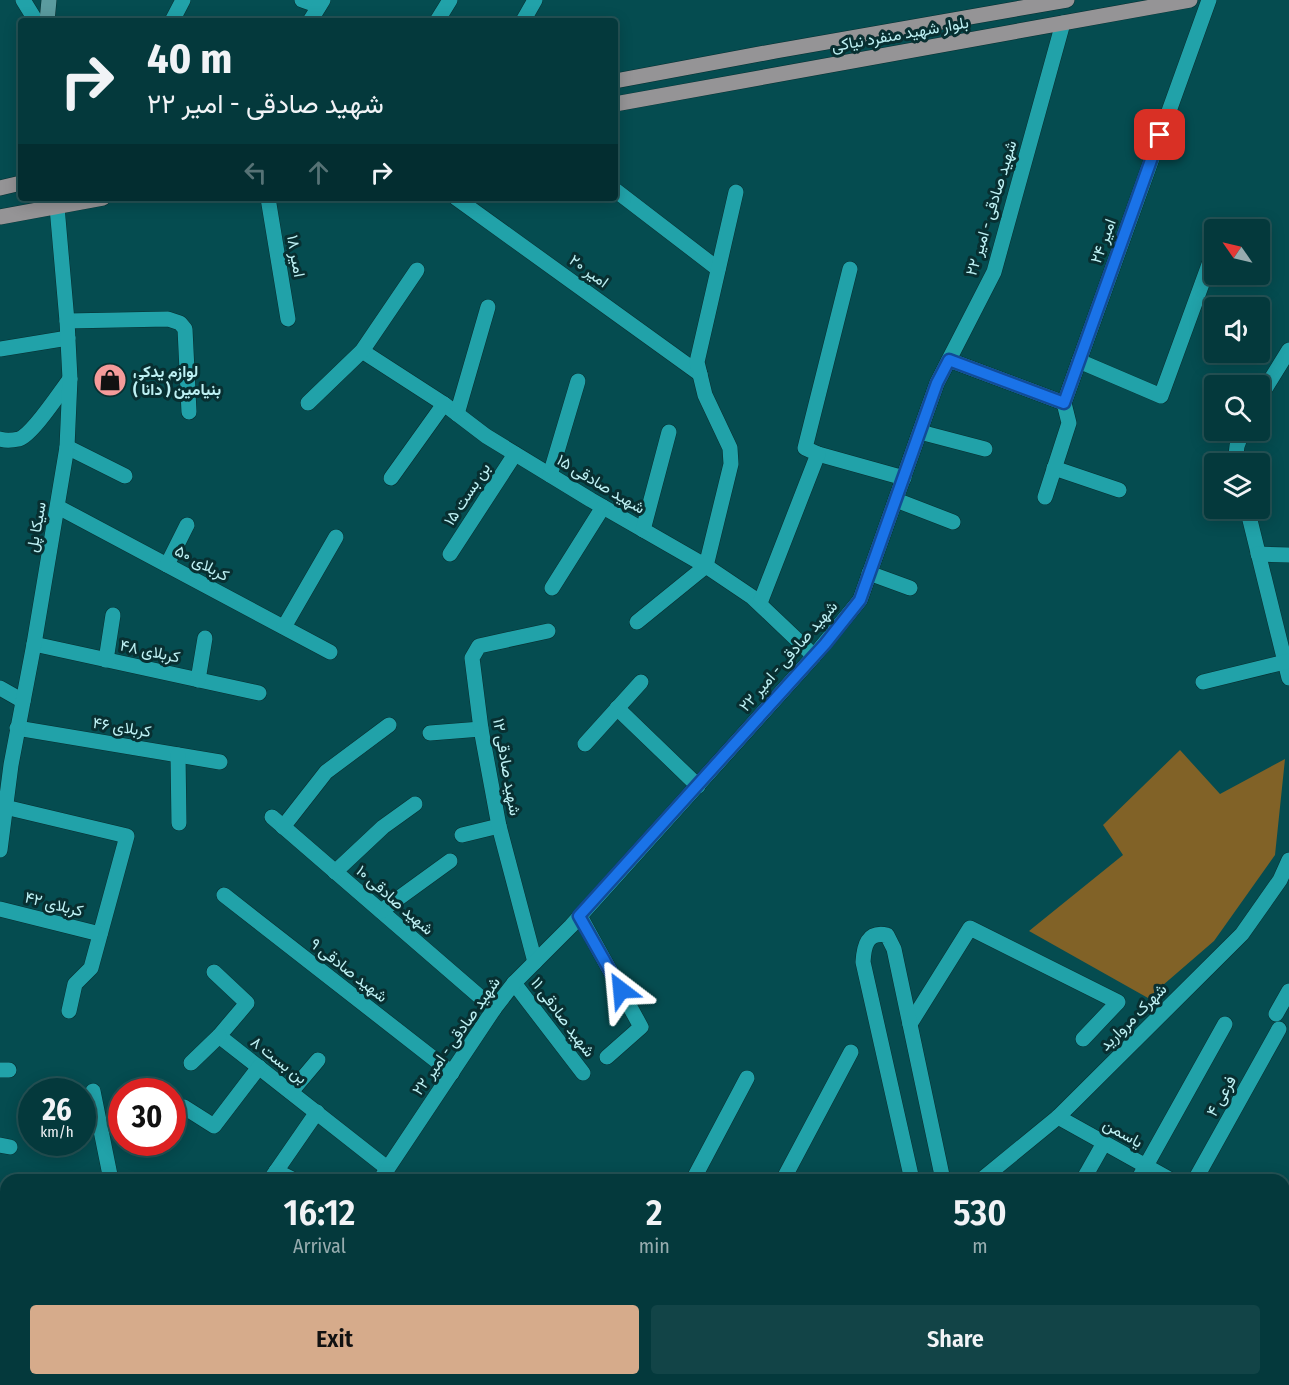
<!DOCTYPE html>
<html lang="en">
<head>
<meta charset="utf-8">
<style>
	body { margin:0; font-family:"Fira Sans Condensed",Vazirmatn,sans-serif; background:#124447; color:#f1f3f6; height:100vh; display:flex; flex-direction:column; font-size:22px; white-space:nowrap }
	* { box-sizing:border-box; margin:0 }
	p { font-size:20px; color:#97acaf }
	.icon { flex:none; width:33px; height:33px; fill:none; stroke:currentColor; stroke-width:2; stroke-linecap:round; stroke-linejoin:round }
	.map { position:relative; flex:1; overflow:hidden }
	.side { position:absolute; left:0px; top:1174px; width:1290px; height:212px; display:flex; flex-direction:column; background:#04393c; border-radius:18px 18px 0 0; box-shadow:0 3px 15px #0003,0 0 0 2px #255356 }
	.side>* { flex:none }
	.banner { position:absolute; left:18px; top:18px; width:600px; height:183px; border-radius:6px; box-shadow:0 3px 15px #0003,0 0 0 2px #255356; background:#04393c; color:#f1f3f6; overflow:hidden }
	.needle { width:39px; rotate:304deg }
	.fabs { position:absolute; left:1204px; top:219px; display:grid; gap:12px }
	.fabs a { display:grid; place-items:center; width:66px; height:66px; border-radius:6px; background:#04393c; box-shadow:0 3px 15px #0003,0 0 0 2px #255356; font-size:30px }
	.speed { position:absolute; left:18px; top:1078px; display:flex; gap:12px; font-size:30px; font-weight:700; text-align:center }
	.speed>* { display:grid; place-content:center; width:78px; height:78px; border-radius:50%; background:#04393c; box-shadow:0 3px 15px #0003,0 0 0 2px #255356; line-height:1 }
	.speed small { font-size:15px; font-weight:400 }
	.speed .limit { border:9px solid #d22; background:#fff; color:#111 }
	.pin { position:absolute; display:grid; place-items:center; width:51px; height:51px; color:#fff; margin:-26px; border-radius:12px; box-shadow:0 3px 9px #0006 }
	.me { position:absolute; width:66px; margin:-33px; rotate:331deg; stroke-linejoin:round; filter:drop-shadow(0 0 4px #0008) }
	.turn { display:flex; align-items:center; gap:21px; height:126px; padding:0 30px; font-size:27px }
	.turn .icon { width:78px; height:78px; stroke-width:2.5 }
	.turn b { display:block; font-size:42px; line-height:51px }
	.lanes { display:flex; align-items:center; height:57px; padding:0 30px; background:#0003; justify-content:center; gap:30px; direction:ltr }
	.lanes .off { opacity:.35 }
	.eta { display:flex; justify-content:space-evenly; align-items:center; height:102px; text-align:center }
	.eta b { font-size:36px; font-weight:600; line-height:42px }
	.primary-button { display:flex; gap:12px; margin-top:auto; padding:12px 30px }
	.primary-button a { flex:1; height:69px; border-radius:6px; background:#d6ab8b; color:#111; font-size:24px; font-weight:600; line-height:69px; text-align:center }
	.primary-button a+a { background:#124447; color:#f1f3f6 }
	.map>svg:first-child { display:block }
	.green { fill:#816227 }
	.lines { fill:none; stroke-linecap:round; stroke-linejoin:round }
	.minor-casing { stroke:#082f31; stroke-width:16 }
	.tertiary-casing { stroke:#082f31; stroke-width:16 }
	.secondary-casing { stroke:#082f31; stroke-width:16 }
	.primary-casing { stroke:#082f31; stroke-width:16 }
	.minor { stroke:#21a2a9; stroke-width:15 }
	.tertiary { stroke:#21a2a9; stroke-width:15 }
	.secondary { stroke:#5b9b9f; stroke-width:15 }
	.primary { stroke:#959496; stroke-width:15 }
	.route-casing { stroke:#114b97; stroke-width:15 }
	.route { stroke:#1a73e8; stroke-width:10 }
	.labels { text-anchor:middle; dominant-baseline:central; stroke-width:6; stroke-linejoin:round; paint-order:stroke }
	.street-label { font-size:16px; fill:#bef1f4; stroke:#082f31 }
	.poi-label { font-size:16px; font-weight:bold; fill:#bef1f4; stroke:#082f31; text-anchor:start }
</style>
</head>
<body>
<div class="map">
<svg width="1289" height="1385" viewBox="0 0 1289 1385">
	<rect width="100%" height="100%" fill="#054c50"/>
	<polygon class="green" points="1180,750 1220,794 1285,759 1275,855 1214,941 1148,998 1029,931 1123,855 1103,825"/>
	<g class="lines">
		<defs>
			<g id="minor">
				<polyline points="23,0 36,21"/>
				<polyline points="302,0 319,6"/>
				<polyline points="172,21 183,0"/>
				<polyline points="310,21 323,0"/>
				<polyline points="437,21 450,0"/>
				<polyline points="523,21 535,0"/>
				<polyline points="615,190 718,269"/>
				<polyline points="268,198 288,319"/>
				<polyline points="456,198 700,374"/>
				<polyline points="67,321 168,319 180,323 185,329 189,412"/>
				<polyline points="0,349 68,338"/>
				<polyline points="362,351 444,404 486,436 591,500 706,566 752,597 814,656"/>
				<polyline points="949,360 1064,403"/>
				<polyline points="1079,361 1161,396 1215,248"/>
				<polyline points="1260,397 1289,350"/>
				<polyline points="308,403 362,351 417,270"/>
				<polyline points="457,414 488,307"/>
				<polyline points="920,432 985,449"/>
				<path d="M0,439C6,441 14,440 19,439C33,434 60,392 70,379"/>
				<polyline points="67,447 125,476"/>
				<polyline points="818,454 904,478"/>
				<polyline points="1235,464 1237,446 1243,430"/>
				<polyline points="1054,468 1119,490"/>
				<polyline points="550,475 578,381"/>
				<polyline points="391,478 444,404"/>
				<polyline points="1045,497 1069,423 1064,403 1209,0"/>
				<polyline points="896,500 953,522"/>
				<polyline points="58,507 330,652"/>
				<polyline points="1247,508 1289,678"/>
				<polyline points="643,530 669,432"/>
				<polyline points="450,554 515,454"/>
				<polyline points="1258,554 1289,555"/>
				<polyline points="167,565 187,525"/>
				<polyline points="869,573 910,588"/>
				<polyline points="552,588 603,507"/>
				<polyline points="760,603 818,454 805,448 850,269"/>
				<polyline points="637,622 706,566 731,464 730,448 705,395 697,362 736,192"/>
				<polyline points="284,627 336,537"/>
				<polyline points="34,644 259,693"/>
				<polyline points="106,660 113,615"/>
				<polyline points="198,680 205,638"/>
				<polyline points="1203,682 1289,661"/>
				<polyline points="0,688 23,701"/>
				<polyline points="617,708 698,786"/>
				<polyline points="17,728 220,762"/>
				<polyline points="430,733 481,729"/>
				<polyline points="585,744 641,682"/>
				<polyline points="178,755 179,823"/>
				<polyline points="5,807 127,836 91,968 75,984 69,1011"/>
				<polyline points="272,817 494,1009"/>
				<polyline points="283,827 326,772 389,725"/>
				<polyline points="462,835 499,826"/>
				<polyline points="335,872 383,827 415,804"/>
				<polyline points="224,895 452,1073"/>
				<polyline points="0,909 100,934"/>
				<polyline points="381,911 450,861"/>
				<polyline points="580,916 641,1027 607,1057"/>
				<polyline points="535,962 499,826 481,729 472,658 479,646 548,631"/>
				<polyline points="214,972 247,1003 219,1036 387,1168"/>
				<polyline points="514,983 583,1073"/>
				<polyline points="1276,1014 1289,991"/>
				<polyline points="910,1024 970,928 1118,1002 1083,1039"/>
				<polyline points="191,1063 219,1036"/>
				<polyline points="0,1070 9,1070"/>
				<polyline points="93,1091 111,1180"/>
				<polyline points="291,1092 318,1060"/>
				<polyline points="184,1107 214,1126 259,1067"/>
				<polyline points="1058,1117 1171,1180"/>
				<polyline points="0,1145 10,1147"/>
				<polyline points="276,1171 294,1180"/>
				<polyline points="270,1180 317,1112"/>
				<polyline points="693,1180 747,1078"/>
				<polyline points="783,1180 851,1052"/>
				<path d="M912,1180L863,962C864,946 867,931 887,935L894,949L943,1180"/>
				<polyline points="981,1180 1058,1117 1242,934 1280,880 1289,860"/>
				<polyline points="1083,1180 1104,1143"/>
				<polyline points="1138,1180 1225,1024"/>
				<polyline points="1195,1180 1279,1029"/>
				<polyline points="1284,1324 1289,1320"/>
				<polyline points="0,1342 6,1341"/>
				<polyline points="85,1380 86,1385"/>
				<polyline points="210,1380 217,1385"/>
				<polyline points="606,1380 611,1385"/>
				<polyline points="786,1380 794,1385"/>
				<polyline points="957,1380 958,1385"/>
				<polyline points="987,1380 988,1385"/>
				<polyline points="548,1385 553,1380"/>
				<polyline points="672,1385 675,1380"/>
				<polyline points="755,1385 761,1380"/>
				<polyline points="886,1385 889,1380"/>
				<polyline points="1082,1385 1085,1380"/>
				<polyline points="1220,1385 1225,1380"/>
			</g>
			<g id="tertiary">
				<polyline points="0,850 11,765 34,644 67,447 70,379 67,321 57,207"/>
				<polyline points="380,1180 494,1009 514,983 571,926 814,656 860,600 937,383 994,272 1063,23"/>
				<polyline points="232,1385 235,1380"/>
			</g>
			<polyline id="secondary" points="47,21 49,0"/>
			<g id="primary">
				<polyline points="615,81 776,51 1067,0"/>
				<polyline points="615,104 1190,0"/>
				<polyline points="0,188 21,183"/>
				<polyline points="0,217 103,198"/>
			</g>
		</defs>
		<use href="#minor" class="minor-casing"/>
		<use href="#tertiary" class="tertiary-casing"/>
		<use href="#secondary" class="secondary-casing"/>
		<use href="#primary" class="primary-casing"/>
		<use href="#minor" class="minor"/>
		<use href="#tertiary" class="tertiary"/>
		<use href="#secondary" class="secondary"/>
		<use href="#primary" class="primary"/>
	</g>
	<g class="lines">
		<defs>
			<polyline id="route" points="621,990 579,916 825,644 860,600 937,383 949,360 1064,403 1160,135"/>
		</defs>
		<use href="#route" class="route-casing"/>
		<use href="#route" class="route"/>
	</g>
	<defs>
		<symbol id="shop-disc" viewBox="-11 -11 22 22"><circle r="9.5" fill="#f59b9a" stroke="#082f31"/><path d="M-5-2.5h2.3a2.7 3.5 0 0 1 5.4 0H5L5.5 6h-11ZM-1.5-2.5h3a1.5 2.3 0 0 0-3 0Z" fill="#111"/></symbol>
	</defs>
	<g fill-rule="evenodd">
		<use href="#shop-disc" x="91" y="361" width="38" height="38"/>
	</g>
	<g class="labels">
		<g class="street-label">
			<text transform="translate(900 34) rotate(-10)">بلوار شهید منفرد نیاکی</text>
			<text transform="translate(991 208) rotate(-73)">شهید صادقی - امیر ۲۲</text>
			<text transform="translate(1103 241) rotate(-70)">امیر ۲۴</text>
			<text transform="translate(296 256) rotate(80)">امیر ۱۸</text>
			<text transform="translate(589 271) rotate(36)">امیر ۲۰</text>
			<text transform="translate(601 484) rotate(31)">شهید صادقی ۱۵</text>
			<text transform="translate(467 494) rotate(-57)">بن بست ۱۵</text>
			<text transform="translate(36 527) rotate(-80)">سیکا پل</text>
			<text transform="translate(202 563) rotate(28)">کربلای ۵۰</text>
			<text transform="translate(150 651) rotate(12)">کربلای ۴۸</text>
			<text transform="translate(788 656) rotate(-49)">شهید صادقی - امیر ۲۲</text>
			<text transform="translate(122 727) rotate(9)">کربلای ۴۶</text>
			<text transform="translate(507 767) rotate(80)">شهید صادقی ۱۲</text>
			<text transform="translate(395 900) rotate(41)">شهید صادقی ۱۰</text>
			<text transform="translate(54 904) rotate(14)">کربلای ۴۲</text>
			<text transform="translate(349 970) rotate(38)">شهید صادقی ۹</text>
			<text transform="translate(563 1017) rotate(53)">شهید صادقی ۱۱</text>
			<text transform="translate(1133 1017) rotate(-45)">شهرک مروارید</text>
			<text transform="translate(456 1036) rotate(-55)">شهید صادقی - امیر ۲۲</text>
			<text transform="translate(279 1060) rotate(38)">بن بست ۸</text>
			<text transform="translate(1221 1096) rotate(-61)">فرعی ۴</text>
			<text transform="translate(1123 1133) rotate(29)">یاسمن</text>
		</g>
		<g class="poi-label">
			<text x="133" y="371">لوازم یدکی<tspan x="133" dy="18">بنیامین ( دانا )</tspan></text>
		</g>
	</g>
</svg>
<div class="fabs">
<a><svg class="needle" viewBox="-14 -14 28 28"><path d="M0-13l5 13h-10z" fill="#e53935"/><path d="M0 13l5-13h-10z" fill="#97acaf"/></svg></a>
<a><svg class="icon" aria-label="sound" viewBox="0 0 24 24"><path d="M4 9h4l5-4v14l-5-4H4zM17 9q2 3 0 6"/></svg></a>
<a><svg class="icon" aria-label="search" viewBox="0 0 24 24"><circle cx="10" cy="10" r="6"/><path d="M15 15l6 6"/></svg></a>
<a><svg class="icon" aria-label="layers" viewBox="0 0 24 24"><path d="M12 4l9 5-9 5-9-5zM3 14l9 5 9-5"/></svg></a>
</div>
<div class="speed"><div>26<small>km/h</small></div><div class="limit">30</div></div>
<div class="pin" style="left:1160px;top:135px;background:#d93025"><svg class="icon" aria-label="arrive" viewBox="0 0 24 24"><path d="M6 21V4h12l-3 4 3 4H6"/></svg></div>
<svg class="me" style="left:621px;top:990px" viewBox="-20 -20 40 40"><path d="M0-17L14 15 0 8-14 15z" fill="#1a73e8" stroke="#fff" stroke-width="4"/></svg>
<div class="banner">
<div class="turn"><svg class="icon" aria-label="right" viewBox="0 0 24 24"><path d="M7 20v-9h11M14 6l5 5-5 5"/></svg><div><b>40 m</b>شهید صادقی - امیر ۲۲</div></div>
<div class="lanes"><svg class="icon off" aria-label="left" viewBox="0 0 24 24"><path d="M17 20v-9H6M10 6l-5 5 5 5"/></svg><svg class="icon off" aria-label="ahead" viewBox="0 0 24 24"><path d="M12 20V5M6 11l6-6 6 6"/></svg><svg class="icon" aria-label="right" viewBox="0 0 24 24"><path d="M7 20v-9h11M14 6l5 5-5 5"/></svg></div>
</div>
<section class="side">
<div class="eta">
<div><b>16:12</b><p>Arrival</p></div>
<div><b>2</b><p>min</p></div>
<div><b>530</b><p>m</p></div>
</div>
<div class="primary-button"><a>Exit</a><a>Share</a></div>
</section>
</div>
</body>
</html>
